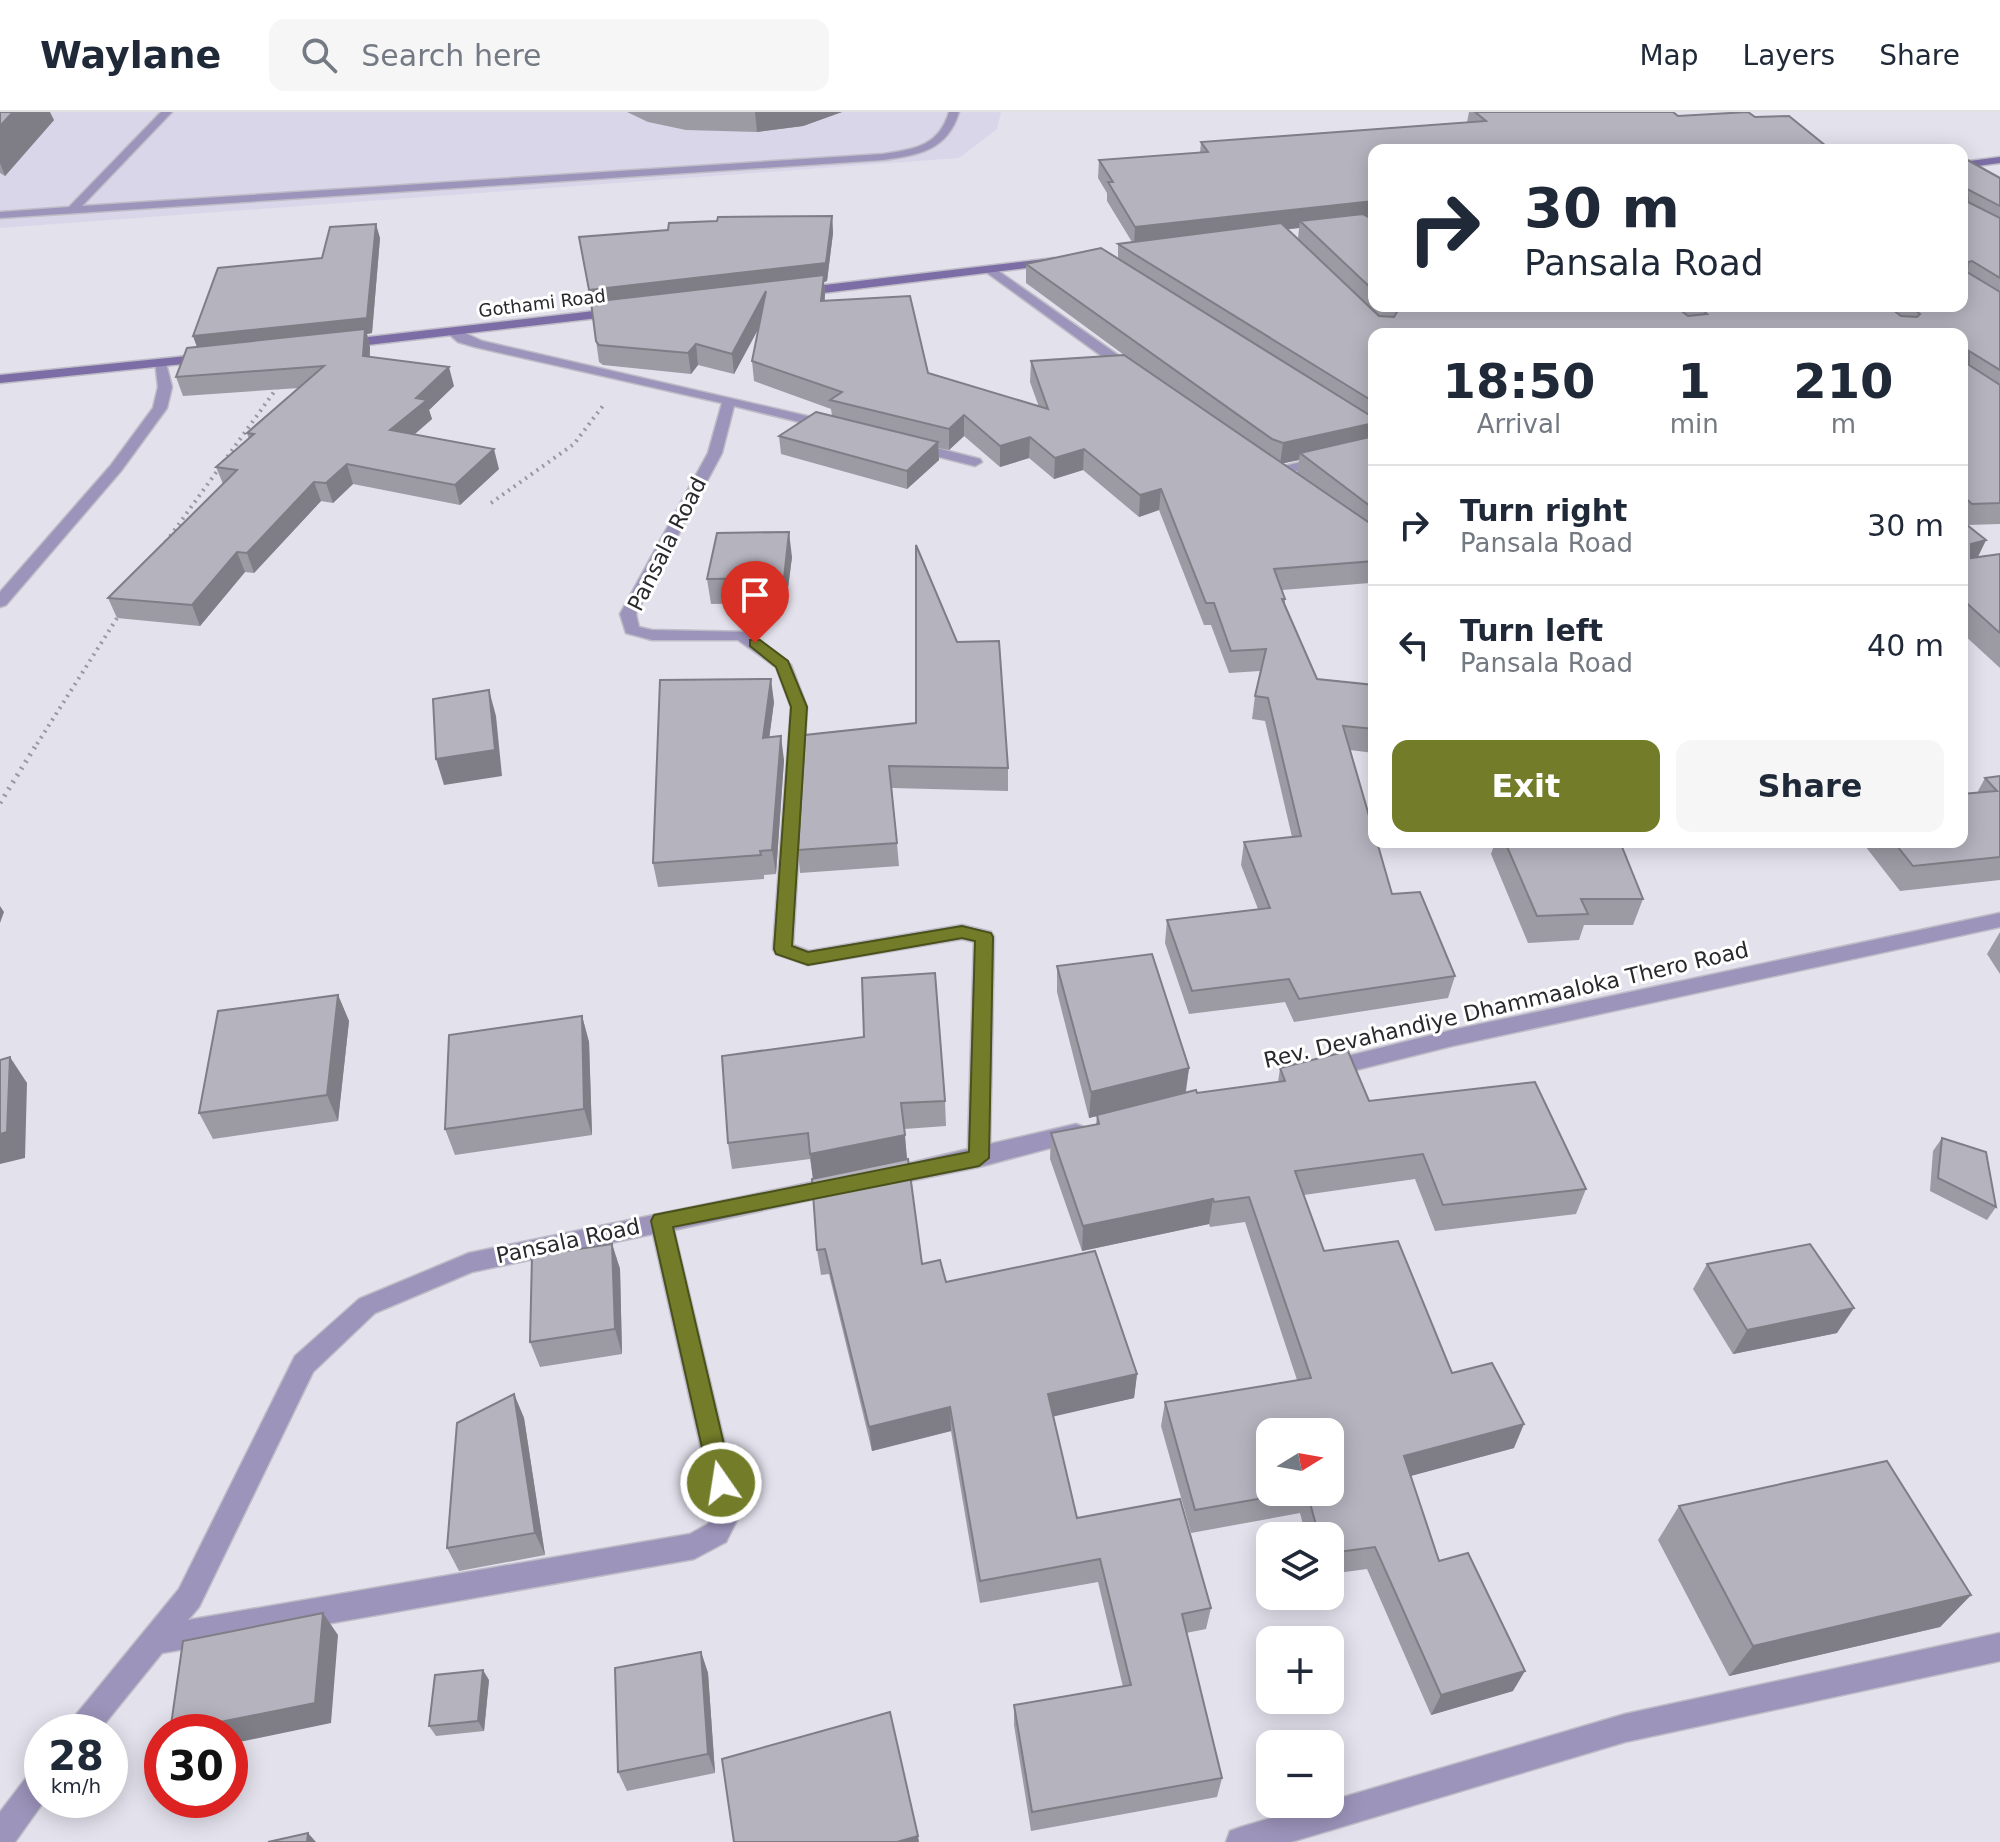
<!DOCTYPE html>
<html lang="en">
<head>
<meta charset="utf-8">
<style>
	body { margin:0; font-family:"DejaVu Sans",sans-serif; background:#f6f6f7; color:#1f2937; height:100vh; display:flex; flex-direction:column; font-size:30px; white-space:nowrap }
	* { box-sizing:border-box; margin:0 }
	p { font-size:26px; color:#747a83 }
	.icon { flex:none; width:44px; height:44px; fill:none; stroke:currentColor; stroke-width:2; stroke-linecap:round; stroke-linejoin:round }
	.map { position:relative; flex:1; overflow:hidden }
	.sheet { position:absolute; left:1368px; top:216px; width:600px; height:520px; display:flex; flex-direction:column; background:#fff; border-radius:16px; box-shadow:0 4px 20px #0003 }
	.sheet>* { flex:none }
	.top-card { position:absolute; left:1368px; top:32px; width:600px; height:168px; border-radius:16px; box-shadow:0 4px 20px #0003; background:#fff; color:#1f2937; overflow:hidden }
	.needle { width:52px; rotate:79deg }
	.fabs { position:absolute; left:1256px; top:1306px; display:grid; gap:16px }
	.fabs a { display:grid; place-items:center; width:88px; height:88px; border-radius:16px; background:#fff; box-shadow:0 4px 20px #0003; font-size:40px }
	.speed { position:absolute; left:24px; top:1602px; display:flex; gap:16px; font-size:40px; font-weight:700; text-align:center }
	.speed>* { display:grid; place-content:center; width:104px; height:104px; border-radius:50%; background:#fff; box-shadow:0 4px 20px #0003; line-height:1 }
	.speed small { font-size:20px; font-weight:400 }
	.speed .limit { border:12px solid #d22; background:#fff; color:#111 }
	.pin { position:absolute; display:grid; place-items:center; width:68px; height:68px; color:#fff; margin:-82px -34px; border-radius:50% 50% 50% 0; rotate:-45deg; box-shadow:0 0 8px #0007 }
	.pin .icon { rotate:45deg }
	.me { position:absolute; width:88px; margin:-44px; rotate:347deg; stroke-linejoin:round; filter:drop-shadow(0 0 6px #0008) }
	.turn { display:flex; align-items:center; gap:28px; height:168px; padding:0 24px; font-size:36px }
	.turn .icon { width:104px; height:104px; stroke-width:2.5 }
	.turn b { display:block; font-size:56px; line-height:68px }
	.eta { display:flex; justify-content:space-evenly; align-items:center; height:136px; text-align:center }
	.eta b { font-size:48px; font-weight:600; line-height:56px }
	.primary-button { display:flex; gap:16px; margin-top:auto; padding:16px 24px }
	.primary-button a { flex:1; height:92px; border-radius:16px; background:#737d29; color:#fff; font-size:32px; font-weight:600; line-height:92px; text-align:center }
	.primary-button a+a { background:#f6f6f7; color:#1f2937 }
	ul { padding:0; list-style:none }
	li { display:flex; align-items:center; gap:24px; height:120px; padding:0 24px; border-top:2px solid #e0e1e3 }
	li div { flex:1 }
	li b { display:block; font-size:30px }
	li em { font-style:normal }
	header { display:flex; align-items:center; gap:48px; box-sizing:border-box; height:112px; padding:0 40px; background:#fff; border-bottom:2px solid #e0e1e3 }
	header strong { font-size:38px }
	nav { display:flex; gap:44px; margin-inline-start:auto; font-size:28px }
	.search { width:560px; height:72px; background:#f6f6f7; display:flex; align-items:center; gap:20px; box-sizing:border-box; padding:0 28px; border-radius:16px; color:#747a83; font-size:30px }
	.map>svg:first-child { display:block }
	.built { fill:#dad6e9 }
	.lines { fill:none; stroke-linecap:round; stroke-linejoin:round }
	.lane-casing { stroke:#bebcc6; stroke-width:3 }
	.street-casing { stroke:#bebcc6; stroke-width:3 }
	.secondary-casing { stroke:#bebcc6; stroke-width:3 }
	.path-far1 { stroke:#9998a0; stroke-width:4; stroke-dasharray:2 5; stroke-linecap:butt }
	.path { stroke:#9998a0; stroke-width:5; stroke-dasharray:2 6; stroke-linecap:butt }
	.lane { fill:#9d94bb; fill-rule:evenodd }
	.street { fill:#9d94bb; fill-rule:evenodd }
	.secondary { fill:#7c6da6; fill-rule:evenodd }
	.wall { fill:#9c9aa3; fill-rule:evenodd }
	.shaded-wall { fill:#7f7d85 }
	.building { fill:#b5b3be; stroke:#7f7d85; stroke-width:2 }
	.route { fill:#737d29; stroke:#4b511b; stroke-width:2 }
	.labels { text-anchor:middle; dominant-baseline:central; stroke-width:6; stroke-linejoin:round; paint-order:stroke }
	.far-street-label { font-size:18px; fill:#29282c; stroke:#fff }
	.street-label { font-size:22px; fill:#29282c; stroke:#fff }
</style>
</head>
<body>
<header>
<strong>Waylane</strong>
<div class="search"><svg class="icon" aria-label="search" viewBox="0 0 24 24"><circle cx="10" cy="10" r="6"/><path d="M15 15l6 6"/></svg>Search here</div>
<nav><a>Map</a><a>Layers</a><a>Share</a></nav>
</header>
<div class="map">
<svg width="2000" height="1730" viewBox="0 0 2000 1730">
	<rect width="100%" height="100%" fill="#e3e1ec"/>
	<polygon class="built" points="0,0 1001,0 997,17 959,46 0,116"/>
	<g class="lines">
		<defs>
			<path id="lane" d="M161,0H172L82,94L883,42C915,37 939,34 949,0H959C948,38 919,43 883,48L0,106V100L69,95Z"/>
			<g id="street">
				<polygon points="986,156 994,156 1135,255 1135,261 1125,261 986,160"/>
				<polygon points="454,216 482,229 833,310 833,316 828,317 734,294 722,341 636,502 639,515 652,518 748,520 791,553 807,595 793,833 809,839 962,813 991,820 994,825 990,1032 1076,1012 1084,1015 1087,1021 1084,1027 979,1055 885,1074 877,1071 874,1065 877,1059 968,1037 974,830 962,827 808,853 776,842 773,837 791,595 776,555 738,528 652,528 626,521 620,502 708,341 722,291 475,235 458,230 450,223 450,217"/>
				<polygon points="155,248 166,251 172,275 167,296 121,359 6,493 0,495 0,480 111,353 153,296 158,275"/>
				<polygon points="913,330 980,347 982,350 975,354 908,337 908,331"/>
				<polygon points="1374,333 1374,341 1279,363 1259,355 1266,351 1280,355"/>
				<polygon points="2000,801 2000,815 1452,934 1328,965 1321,963 1317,957 1321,951 1328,949 1452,918"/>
				<path d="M838,1065L846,1068L849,1074L846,1080L674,1118L741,1400L726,1430L694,1447L162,1541L98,1620H66L70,1610L179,1477L295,1244L359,1187L469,1141ZM653,1122L715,1399L708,1412L690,1422L188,1508L199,1495L313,1260L375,1201L472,1160Z"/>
				<polygon points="2000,1521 2000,1549 1625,1630 1291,1730 1226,1730 1230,1719 1241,1715 1319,1692 1330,1692 1330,1689 1625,1602"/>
				<polygon points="42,1653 42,1688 45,1688 15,1730 0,1730 0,1700 32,1658"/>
			</g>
			<g id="secondary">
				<polygon points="2000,45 2000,51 1962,56 1962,50"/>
				<polygon points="1054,146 1058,148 1058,152 799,184 793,180 799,176"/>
				<polygon points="620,196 626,200 624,203 342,236 336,232 342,228"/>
				<polygon points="207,242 212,243 212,249 0,271 0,263"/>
			</g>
		</defs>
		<use href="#lane" class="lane-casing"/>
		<use href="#street" class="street-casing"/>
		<use href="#secondary" class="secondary-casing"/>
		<g class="path-far1">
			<polyline points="491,391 574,332 605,291"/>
			<polyline points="166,430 279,273"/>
			<polyline points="37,632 119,503"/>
		</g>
		<polyline class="path" points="0,691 38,630"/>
		<use href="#lane" class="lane"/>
		<use href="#street" class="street"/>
		<use href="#secondary" class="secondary"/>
	</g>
	<g class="wall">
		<polygon points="0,0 54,8 5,64 0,61"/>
		<polygon points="627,0 842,0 803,14 757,20 686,18 648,10"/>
		<path d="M1469,0H1673L1374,38V194H1962V45L2000,66V412L1967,413L1986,428L1978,445L2000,442V556L1962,521V222H1374V480L1370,471L1282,478L1285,487V492L1317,567L1374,573V641L1350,638L1392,782L1455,864L1448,886L1294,910L1285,890L1189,902L1165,831L1167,808L1258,797L1241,753L1244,730L1292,725L1265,609L1252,607L1255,584L1260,559L1229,561L1211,513H1204L1159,398L1139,405L1083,358L1054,367L1029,346L1000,355L964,324L949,338L938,336L939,348L907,377L781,342L779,324L832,304L831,297L754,269L752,249L758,217L734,262L698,253L691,262L603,253L599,250L591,192L579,125L832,104L833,121L827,169L824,170L825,189L928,261L1039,295L1030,270L1031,249L1124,243L1026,171V152L1118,146V132L1132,130L1107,89V81L1098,66L1099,48L1200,41L1201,30L1467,10ZM1299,116L1298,127L1288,117ZM1299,348L1297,361L1283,351Z"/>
		<polygon points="380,126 372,221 367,222 370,236 370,245 454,274 429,298 432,307 414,323 499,357 460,393 353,372 333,391 321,389 254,461 245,460 200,514 117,506 108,486 223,372 216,355 249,327 247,321 299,276 183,284 176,265 197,235 193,224 322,146"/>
		<polygon points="792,445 786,491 711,492 707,467"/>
		<polygon points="774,590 769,626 784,648 776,762 764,763 764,767 658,775 653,751"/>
		<polygon points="805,623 1008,656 1008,679 892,676 899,754 800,761 798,738"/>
		<polygon points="2000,664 2000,768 1900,779 1862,730 1962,730 1977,681 1985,666"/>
		<polygon points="1495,730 1620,730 1643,787 1633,813 1584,813 1579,828 1528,831 1491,742"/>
		<polygon points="2000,820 2000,862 1987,842"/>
		<path d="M1057,854L1189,956L1186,980L1197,981L1278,970L1280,956L1369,989L1586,1077L1576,1102L1435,1119L1415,1067L1304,1083L1324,1139L1452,1261L1514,1336L1410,1364L1439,1449L1513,1579L1431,1603L1367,1457L1330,1462V1424H1306L1300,1401L1191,1421L1161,1314L1165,1290L1297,1268L1245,1110L1210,1115L1209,1112L1082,1139L1050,1047L1051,1021L1096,1012L1097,1004L1089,1006L1057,880ZM1330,1320V1380H1270Z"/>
		<polygon points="338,883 349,909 338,1009 213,1027 199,1001"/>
		<polygon points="582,904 589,930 592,1023 455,1043 445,1017"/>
		<polygon points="722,944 945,989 946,1014 904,1017 907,1047 922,1152 946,1170 1137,1262 1134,1286 1053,1304 1077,1406 1211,1496 1206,1517 1186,1521 1222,1666 1217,1685 1031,1719 1014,1613 1014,1593 1123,1575 1098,1470 980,1491 951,1319 872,1339 829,1162 821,1163 817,1138 813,1066 810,1047 732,1057 728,1031"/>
		<polygon points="1942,1026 1996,1095 1987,1108 1930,1079 1933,1039"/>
		<polygon points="612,1132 620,1157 622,1242 540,1255 530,1230"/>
		<polygon points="1707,1152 1837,1221 1733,1242 1693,1177"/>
		<polygon points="514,1282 524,1306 545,1443 459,1459 447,1436"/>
		<polygon points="1679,1394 1971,1483 1940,1515 1729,1564 1658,1428"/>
		<polygon points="701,1540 708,1561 715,1661 627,1679 618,1660"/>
		<polygon points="489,1568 484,1619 436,1624 429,1614"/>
	</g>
	<g class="shaded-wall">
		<polygon points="13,0 50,0 54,8 5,64 0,51 0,14"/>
		<polygon points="755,0 842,0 803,14 757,20"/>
		<polygon points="1374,89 1374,108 1300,109 1299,116 1134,134 1135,115"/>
		<polygon points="832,104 833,121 827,169 824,170 825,183 822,209 821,189 823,170 592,196 589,178"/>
		<polygon points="376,112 380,126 372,221 367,222 370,236 368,263 363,244 199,240 193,224 367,206"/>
		<polygon points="766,179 768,199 734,262 732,242"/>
		<polygon points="696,232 698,253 691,262 688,241"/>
		<polygon points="449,255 454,274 429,298 432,307 396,338 390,318 416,286"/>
		<polygon points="964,303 964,324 949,338 949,317"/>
		<polygon points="1374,311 1374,331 1300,341 1299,348 1280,352 1283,331"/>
		<polygon points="1030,325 1029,346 1000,355 1000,334"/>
		<polygon points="938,330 939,348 907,377 907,359"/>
		<polygon points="494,337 499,357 460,393 455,373"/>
		<polygon points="1084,337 1083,358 1054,367 1055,346"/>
		<polygon points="347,352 353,372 333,391 326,371"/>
		<polygon points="314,370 321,389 254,461 247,441"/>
		<polygon points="1161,377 1159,398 1139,405 1140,383"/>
		<polygon points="789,420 792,445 786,491 784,466"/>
		<polygon points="1986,428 1974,452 1962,455 1971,432"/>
		<polygon points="237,440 245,460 200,514 192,493"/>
		<polygon points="771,567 774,590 766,650 763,626"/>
		<polygon points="489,578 496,604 502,664 444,673 436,647"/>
		<polygon points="781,624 784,648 776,762 772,738"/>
		<polygon points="0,794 4,800 0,811"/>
		<polygon points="338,883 349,909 338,1009 327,983"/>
		<polygon points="582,904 589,930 592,1023 584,997"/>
		<polygon points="10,945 27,971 25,1046 0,1052 0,1022"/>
		<polygon points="1189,956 1185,982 1089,1006 1091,980"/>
		<polygon points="905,1023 907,1048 813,1068 810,1042"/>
		<polygon points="1213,1087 1209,1112 1082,1139 1083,1114"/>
		<polygon points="612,1132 620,1157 622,1242 615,1217"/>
		<polygon points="1854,1196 1837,1221 1733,1242 1747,1218"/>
		<polygon points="1137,1262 1134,1286 1047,1306 1048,1282"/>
		<polygon points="514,1282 524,1306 545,1443 535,1421"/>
		<polygon points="950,1295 951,1319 872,1339 869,1315"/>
		<polygon points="1524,1312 1514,1336 1396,1368 1404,1344"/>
		<polygon points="1971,1483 1940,1515 1729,1564 1753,1534"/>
		<polygon points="323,1501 338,1523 331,1611 230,1632 230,1620 172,1620"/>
		<polygon points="701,1540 708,1561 715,1661 708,1642"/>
		<polygon points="483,1558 489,1568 484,1619 478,1609"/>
		<polygon points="1525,1559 1513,1579 1431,1603 1441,1583"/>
		<polygon points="308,1721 316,1730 307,1730"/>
		<polygon points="918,1724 919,1730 897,1730"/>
	</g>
	<g class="building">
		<polygon points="0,0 13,0 0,14"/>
		<polygon points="1475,0 1673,0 1678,4 1748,0 1755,5 1789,4 1831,38 1374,38 1374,89 1135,115 1108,70 1113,70 1099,48 1208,40 1201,30 1486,9"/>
		<polygon points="1962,45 2000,66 2000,94 1967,77 1968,90 2000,106 2000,166 1972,149 1968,150 1967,160 2000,180 2000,258 1969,239 1969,253 2000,273 2000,391 1972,392 1962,383 1962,222 1374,222 1374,290 1118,132 1281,111 1379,204 1394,205 1397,200 1390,194 1675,194 1688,204 1707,202 1698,194 1888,194 1901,204 1917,205 1920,202 1910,194 1962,194"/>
		<polygon points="1363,102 1374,108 1374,179 1300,109"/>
		<polygon points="832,104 826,151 589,178 579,125 668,118 669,111 717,109 718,105"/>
		<polygon points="376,112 367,206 193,224 218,156 322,146 330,115"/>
		<polygon points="1101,136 1374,306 1374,311 1283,331 1272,327 1026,152"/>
		<polygon points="824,163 821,189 910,184 928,261 1048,297 1031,249 1124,243 1374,414 1374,449 1274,457 1285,487 1282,487 1317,567 1374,573 1374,617 1343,614 1374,721 1374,730 1377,730 1392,782 1420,780 1455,864 1299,887 1289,867 1192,879 1167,808 1270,796 1244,730 1301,724 1268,586 1255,584 1266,537 1231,539 1214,491 1206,491 1161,377 1140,383 1084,337 1055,346 1030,325 1000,334 964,303 949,317 830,288 842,280 752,249 766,179 732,242 696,232 688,241 599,233 596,229 591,190"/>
		<polygon points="365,217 363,244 449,255 416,286 427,288 390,318 494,337 455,373 347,352 326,371 314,370 247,441 237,440 192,493 108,486 237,358 216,355 254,322 247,321 324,254 176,265 187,236"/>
		<polygon points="816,300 938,330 907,359 779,324"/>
		<polygon points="1374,324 1374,397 1300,341"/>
		<polygon points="1962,409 1986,428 1971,432 1971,446 2000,442 2000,521 1962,487"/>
		<polygon points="789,420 784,466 707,467 717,421"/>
		<polygon points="916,433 957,530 999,529 1008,656 889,654 897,731 798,738 805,623 916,611"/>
		<polygon points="771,567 763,626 781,624 772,738 760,739 761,743 653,751 660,568"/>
		<polygon points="489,578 495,638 436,647 433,587"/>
		<polygon points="2000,664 2000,745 1913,754 1894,730 1962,730 1962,682 1997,679 1985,666"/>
		<polygon points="1505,730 1620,730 1643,787 1581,787 1588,802 1537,804"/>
		<polygon points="1152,842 1189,956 1091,980 1057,854"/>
		<polygon points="935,861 945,989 901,991 905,1023 810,1042 808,1021 728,1031 722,944 864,925 862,866"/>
		<polygon points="338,883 327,983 199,1001 218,899"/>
		<polygon points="582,904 584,997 445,1017 449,923"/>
		<polygon points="1348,939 1369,989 1535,970 1586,1077 1443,1093 1423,1042 1295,1059 1324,1139 1398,1129 1452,1261 1492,1251 1524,1312 1404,1344 1439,1449 1468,1441 1525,1559 1441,1583 1375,1435 1330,1441 1330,1424 1319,1424 1307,1380 1330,1380 1330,1320 1270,1320 1270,1380 1297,1380 1195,1398 1165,1290 1311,1266 1249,1085 1214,1090 1213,1087 1083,1114 1051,1021 1099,1012 1097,1003 1196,978 1197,981 1285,969 1280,956"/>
		<polygon points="10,945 7,1020 0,1022 0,948"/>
		<polygon points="1942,1026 1986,1040 1996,1095 1938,1066"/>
		<polygon points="908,1047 922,1152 940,1148 946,1170 1095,1139 1137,1262 1048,1282 1077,1406 1180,1387 1211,1496 1182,1502 1222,1666 1032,1700 1014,1593 1131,1573 1100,1447 980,1469 950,1295 869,1315 825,1137 817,1138 812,1067"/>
		<polygon points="612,1132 615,1217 530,1230 532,1144"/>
		<polygon points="1810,1132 1854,1196 1747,1218 1707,1152"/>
		<polygon points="514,1282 535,1421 447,1436 457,1311"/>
		<polygon points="1887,1349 1971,1483 1753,1534 1679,1394"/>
		<polygon points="323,1501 315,1591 170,1620 183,1529"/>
		<polygon points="701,1540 708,1642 618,1660 615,1556"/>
		<polygon points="483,1558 478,1609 429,1614 435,1563"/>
		<polygon points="890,1600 918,1724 897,1730 734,1730 722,1647"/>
		<polygon points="308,1721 307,1730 268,1730"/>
	</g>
	<polygon class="route" points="750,528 760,528 788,549 807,595 792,834 808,840 962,814 991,821 993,825 989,1046 979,1054 673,1115 733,1371 730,1379 721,1382 713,1379 710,1371 651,1109 654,1103 969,1040 975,829 962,826 808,853 776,842 774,837 791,595 776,555 750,534"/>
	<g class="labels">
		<g class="far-street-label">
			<text transform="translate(542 191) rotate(-7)">Gothami Road</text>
		</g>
		<g class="street-label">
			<text transform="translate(667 432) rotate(-63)">Pansala Road</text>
			<text transform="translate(1506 893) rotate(-13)">Rev. Devahandiye Dhammaaloka Thero Road</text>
			<text transform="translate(568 1129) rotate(-12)">Pansala Road</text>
		</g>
	</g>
</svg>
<div class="fabs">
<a><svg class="needle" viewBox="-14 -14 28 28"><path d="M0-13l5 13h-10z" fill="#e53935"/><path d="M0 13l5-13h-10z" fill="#747a83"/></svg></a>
<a><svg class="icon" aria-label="layers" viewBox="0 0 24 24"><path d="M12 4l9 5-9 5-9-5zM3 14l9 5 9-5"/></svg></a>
<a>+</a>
<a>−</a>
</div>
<div class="speed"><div>28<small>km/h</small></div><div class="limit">30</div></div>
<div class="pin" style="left:755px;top:531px;background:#d93025"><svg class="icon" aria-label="arrive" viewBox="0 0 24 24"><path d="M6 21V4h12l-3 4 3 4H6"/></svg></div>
<svg class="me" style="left:721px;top:1371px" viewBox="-20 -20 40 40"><circle r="17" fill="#737d29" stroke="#fff" stroke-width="3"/><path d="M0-11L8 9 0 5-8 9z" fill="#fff"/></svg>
<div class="top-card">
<div class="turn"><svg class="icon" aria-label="right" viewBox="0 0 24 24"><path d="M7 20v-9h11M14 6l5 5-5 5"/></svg><div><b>30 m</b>Pansala Road</div></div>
</div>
<section class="sheet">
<div class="eta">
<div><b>18:50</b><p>Arrival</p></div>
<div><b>1</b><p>min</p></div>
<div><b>210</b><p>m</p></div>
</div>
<ul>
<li><svg class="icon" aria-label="right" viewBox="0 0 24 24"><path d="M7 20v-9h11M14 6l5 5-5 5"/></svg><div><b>Turn right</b><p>Pansala Road</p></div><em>30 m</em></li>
<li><svg class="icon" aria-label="left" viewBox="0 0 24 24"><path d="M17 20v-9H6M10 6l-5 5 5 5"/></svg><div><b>Turn left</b><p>Pansala Road</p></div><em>40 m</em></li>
</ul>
<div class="primary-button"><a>Exit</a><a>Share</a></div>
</section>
</div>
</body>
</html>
